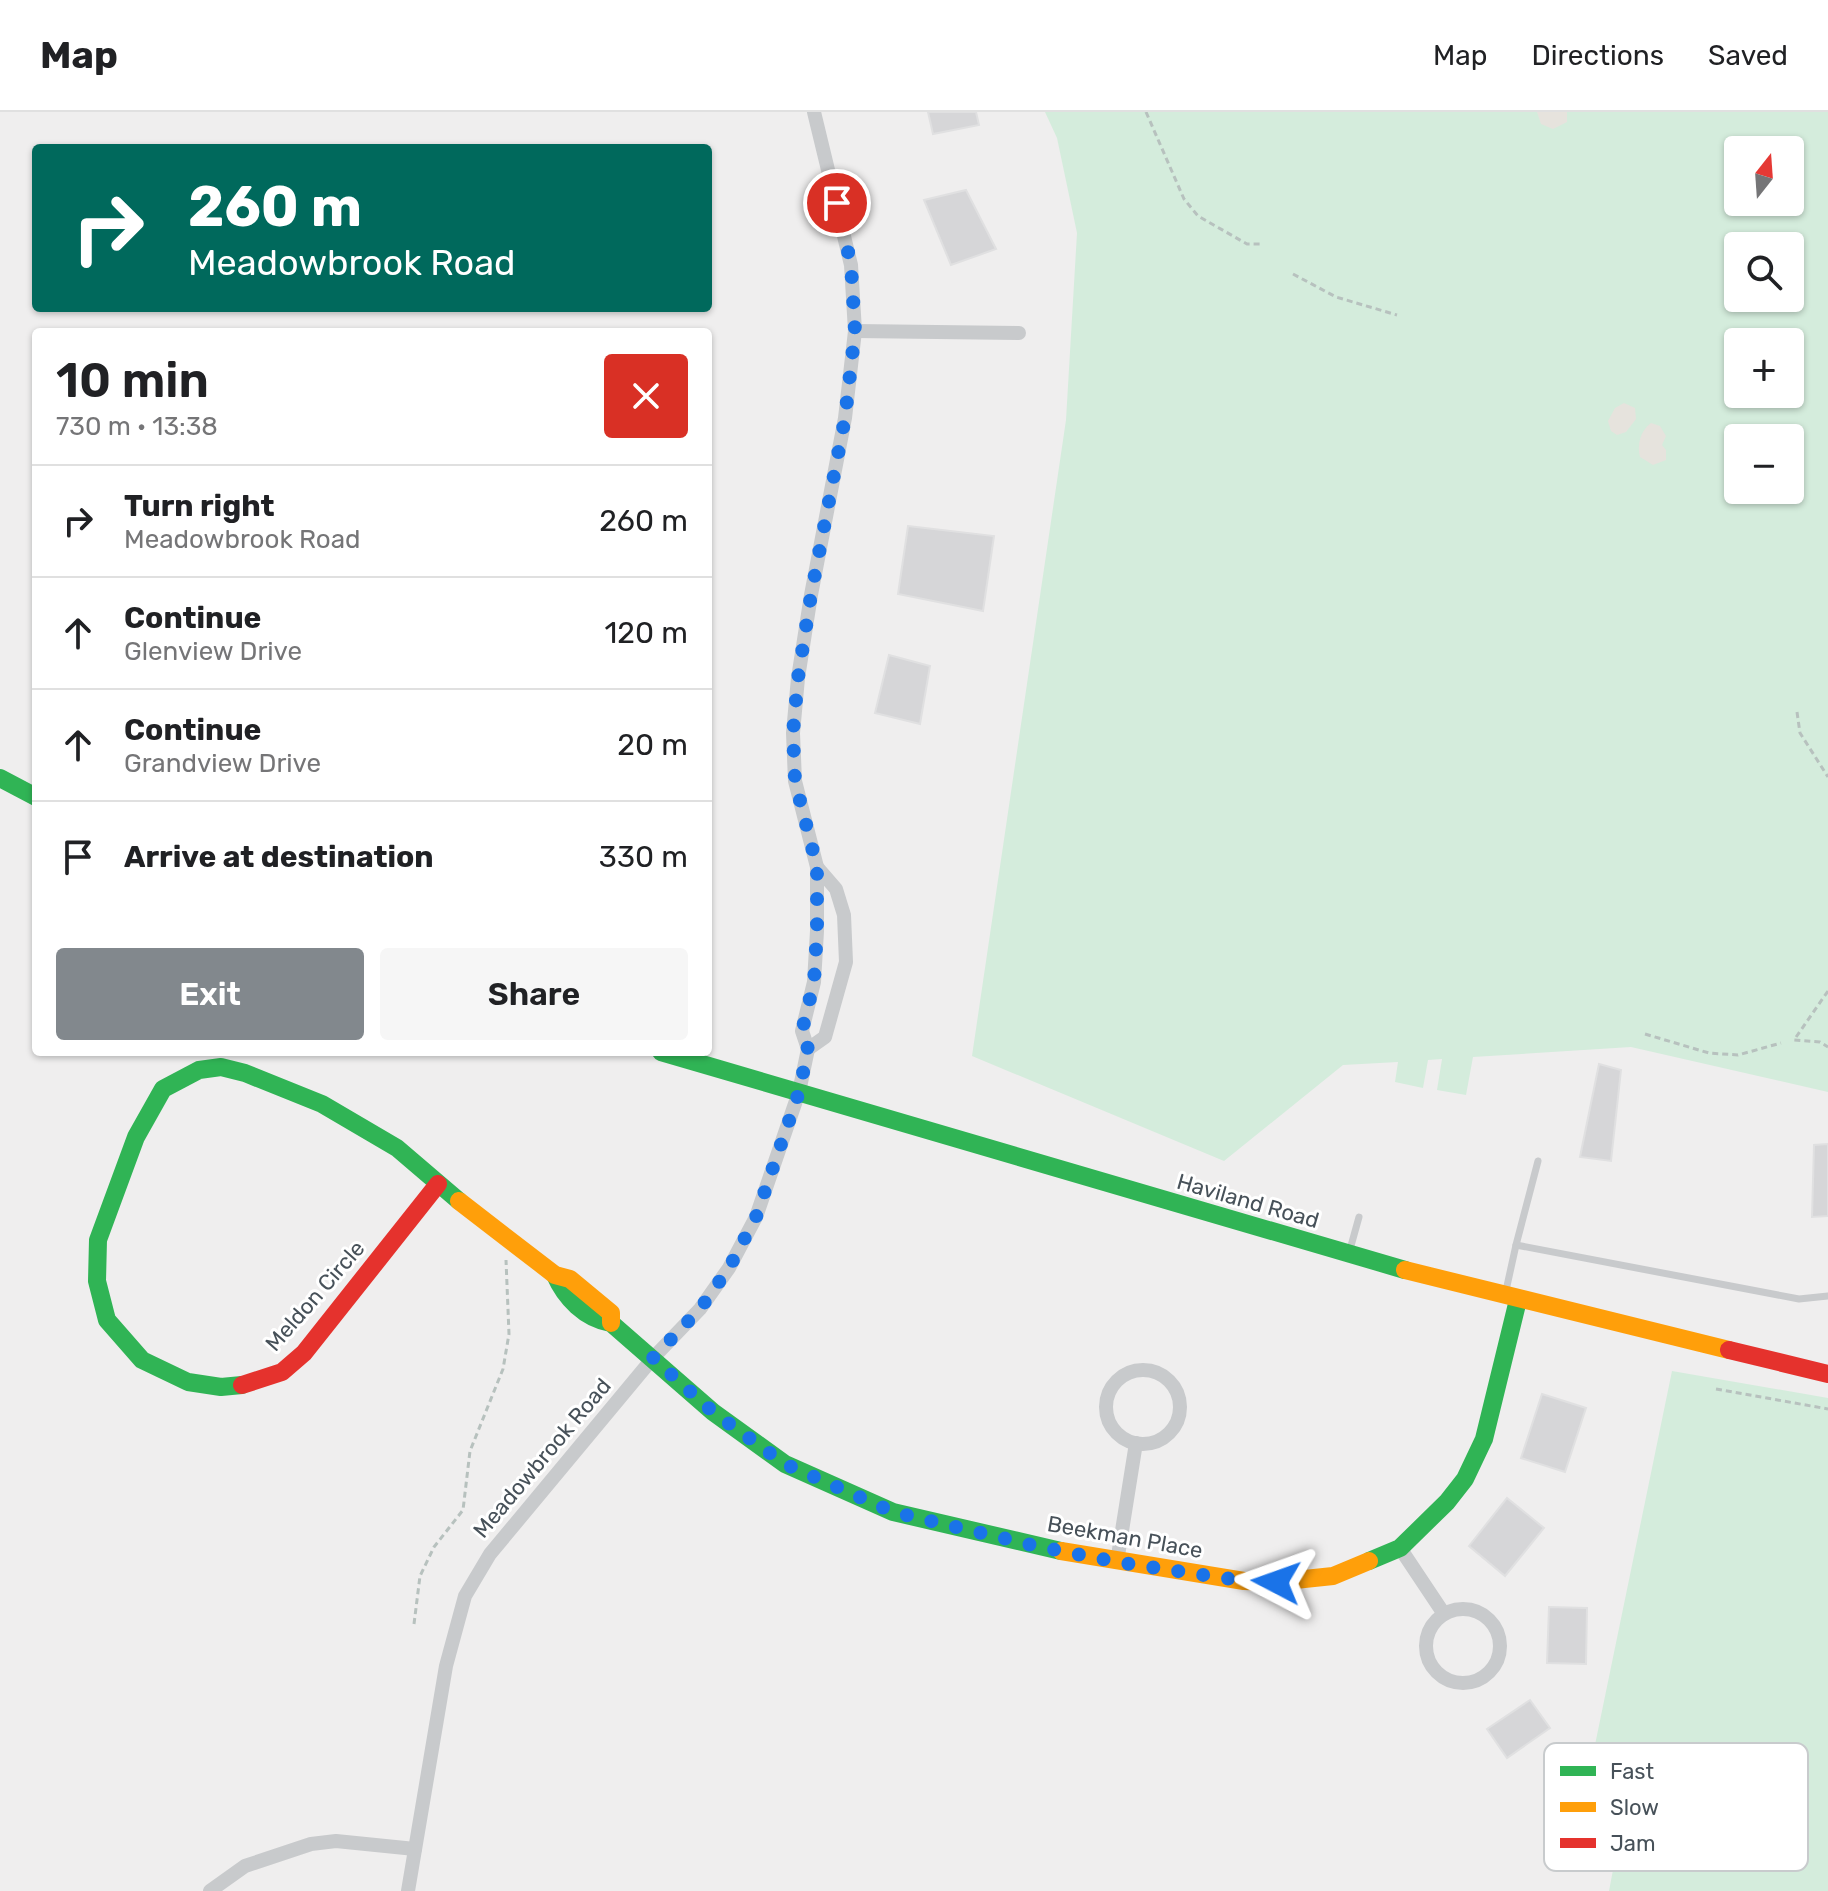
<!DOCTYPE html>
<html lang="en">
<head>
<meta charset="utf-8">
<style>
	body { margin:0; font-family:Rubik,sans-serif; background:#f6f6f6; color:#202124; height:100vh; display:flex; flex-direction:column; font-size:30px; white-space:nowrap }
	* { box-sizing:border-box; margin:0 }
	p { font-size:26px; color:#757577 }
	.icon { flex:none; width:44px; height:44px; fill:none; stroke:currentColor; stroke-width:2; stroke-linecap:round; stroke-linejoin:round }
	.map { position:relative; flex:1; overflow:hidden }
	.sheet { position:absolute; left:32px; top:216px; width:680px; height:728px; display:flex; flex-direction:column; background:#fff; border-radius:8px; box-shadow:0 2px 6px #0004 }
	.sheet>* { flex:none }
	.hud { position:absolute; left:32px; top:32px; width:680px; height:168px; border-radius:8px; box-shadow:0 2px 6px #0004; background:#00695c; color:#fff; overflow:hidden }
	.needle { width:52px; rotate:17deg }
	.fabs { position:absolute; left:1724px; top:24px; display:grid; gap:16px }
	.fabs a { display:grid; place-items:center; width:80px; height:80px; border-radius:8px; background:#fff; box-shadow:0 2px 6px #0004; font-size:40px }
	.pin { position:absolute; display:grid; place-items:center; width:68px; height:68px; color:#fff; margin:-34px; border:4px solid #fff; border-radius:50%; box-shadow:0 2px 8px #0007 }
	.me { position:absolute; width:88px; margin:-44px; rotate:274deg; stroke-linejoin:round; filter:drop-shadow(0 0 6px #0008) }
	.turn { display:flex; align-items:center; gap:28px; height:168px; padding:0 24px; font-size:36px }
	.turn .icon { width:104px; height:104px; stroke-width:2.5 }
	.turn b { display:block; font-size:56px; line-height:68px }
	.round { display:grid; place-items:center; flex:none; width:84px; height:84px; border-radius:8px; background:#f6f6f6 }
	.headline { display:flex; align-items:center; justify-content:space-between; height:136px; padding:0 24px }
	h1 { font-size:48px; font-weight:600; line-height:60px }
	.button { display:flex; gap:16px; margin-top:auto; padding:16px 24px }
	.button a { flex:1; height:92px; border-radius:8px; background:#82888d; color:#fff; font-size:32px; font-weight:600; line-height:92px; text-align:center }
	.button a+a { background:#f6f6f6; color:#202124 }
	ul { padding:0; list-style:none }
	li { display:flex; align-items:center; gap:24px; height:112px; padding:0 24px; border-top:2px solid #e0e0e0 }
	li div { flex:1 }
	li b { display:block; font-size:30px }
	li em { font-style:normal }
	header { display:flex; align-items:center; gap:48px; box-sizing:border-box; height:112px; padding:0 40px; background:#fff; border-bottom:2px solid #e0e0e0 }
	header strong { font-size:38px }
	nav { display:flex; gap:44px; margin-inline-start:auto; font-size:28px }
	.map>svg:first-child { display:block }
	.green { fill:#d4ecdc; fill-rule:evenodd }
	.sand { fill:#e6e3dd }
	.building { fill:#d6d6d8; stroke:#e0e0e1; stroke-width:2 }
	.lines { fill:none; stroke-linecap:round; stroke-linejoin:round }
	.path { stroke:#b7c1be; stroke-width:3; stroke-dasharray:6 4; stroke-linecap:butt }
	.lane { stroke:#c8cacc; stroke-width:7 }
	.street { stroke:#c8cacc; stroke-width:14 }
	.fast { stroke:#30b455; stroke-width:18 }
	.slow { stroke:#ff9f0a; stroke-width:18 }
	.jam { stroke:#e5322d; stroke-width:18 }
	.route { stroke:#1a73e8; stroke-width:14; stroke-dasharray:0 25.2 }
	.labels { text-anchor:middle; dominant-baseline:central; stroke-width:6; stroke-linejoin:round; paint-order:stroke }
	.street-label { font-size:22px; fill:#475159; stroke:#fff }
	.key { fill:#fff; stroke:#c8cbcd; stroke-width:2 }
	.key-label { font-size:22px; fill:#475159 }
</style>
</head>
<body>
<header>
<strong>Map</strong>
<nav><a>Map</a><a>Directions</a><a>Saved</a></nav>
</header>
<div class="map">
<svg width="1828" height="1779" viewBox="0 0 1828 1779">
	<rect width="100%" height="100%" fill="#efeeee"/>
	<g class="green">
		<path d="M1045,0H1828V980L1631,935L1473,945L1466,983L1437,978L1442,947L1428,948L1423,976L1395,970L1398,950L1343,953L1224,1049L972,944L1066,308L1077,121L1057,26ZM1738,38H1790V90H1738ZM1738,134H1790V186H1738ZM1738,230H1790V282H1738ZM1738,326H1790V378H1738Z"/>
		<polygon points="1672,1259 1828,1286 1828,1779 1609,1779 1616,1742 1575,1730"/>
	</g>
	<g class="sand">
		<polygon points="1537,0 1567,0 1567,10 1553,17 1541,12"/>
		<polygon points="1624,291 1635,296 1636,307 1626,320 1617,323 1611,319 1608,309 1615,296"/>
		<path d="M1651,311L1660,314L1666,324L1662,333L1666,338V348L1653,353L1640,345C1637,333 1640,319 1651,311Z"/>
	</g>
	<g class="building">
		<polygon points="928,0 976,0 979,13 933,22"/>
		<polygon points="966,78 996,137 951,153 924,88"/>
		<polygon points="908,414 994,424 983,499 898,482"/>
		<polygon points="889,543 930,554 920,612 875,601"/>
		<polygon points="1599,952 1621,958 1611,1049 1580,1045"/>
		<polygon points="1828,1032 1828,1104 1812,1105 1814,1033"/>
		<polygon points="1542,1282 1586,1296 1565,1360 1521,1346"/>
		<polygon points="1507,1386 1544,1416 1505,1464 1469,1434"/>
		<polygon points="1549,1495 1587,1496 1586,1552 1547,1551"/>
		<polygon points="1530,1588 1550,1616 1507,1646 1487,1617"/>
	</g>
	<g class="lines">
		<g class="path">
			<polyline points="1146,0 1184,87 1198,104 1247,132 1260,132"/>
			<polyline points="1293,162 1336,185 1397,203"/>
			<polyline points="1797,600 1800,621 1828,665"/>
			<polyline points="1828,879 1794,928 1820,930 1828,935"/>
			<polyline points="1645,922 1709,941 1738,943 1781,931"/>
			<polyline points="1716,1277 1828,1297"/>
			<polyline points="414,1512 420,1464 434,1435 463,1398 470,1339 503,1257 509,1222 506,1148"/>
		</g>
		<g class="lane">
			<polyline points="1516,1133 1538,1049"/>
			<polyline points="1349,1141 1359,1105"/>
			<polyline points="1505,1183 1516,1133 1799,1187 1828,1184"/>
		</g>
		<g class="street">
			<polyline points="855,219 1019,221"/>
			<polyline points="808,937 802,919 814,870 817,819 817,755 795,669 793,621 798,566 811,483 845,306 855,219 851,153 814,0"/>
			<polyline points="808,937 825,925 846,850 844,803 836,777 817,755"/>
			<circle cx="1143" cy="1295" r="37"/>
			<polyline points="1400,1436 1444,1502"/>
			<polyline points="1117,1450 1136,1331"/>
			<circle cx="1463" cy="1534" r="37"/>
			<polyline points="210,1779 245,1754 311,1732 336,1729 415,1737"/>
			<polyline points="408,1779 446,1554 465,1484 490,1442 653,1246 700,1197 729,1156 756,1105 799,980 808,937"/>
		</g>
		<g class="fast">
			<polyline points="0,666 36,685"/>
			<polyline points="661,940 1405,1158"/>
			<path d="M555,1163C565,1186 585,1207 611,1211L713,1300L785,1352L893,1400L1061,1439"/>
			<polyline points="242,1273 221,1275 188,1270 142,1248 107,1208 97,1169 98,1128 136,1025 163,977 199,958 221,955 245,961 322,992 397,1036 459,1089"/>
			<polyline points="1369,1449 1400,1436 1447,1390 1465,1367 1484,1327 1518,1188"/>
		</g>
		<g class="slow">
			<polyline points="459,1089 555,1163 570,1167 611,1201 611,1211"/>
			<polyline points="1405,1158 1729,1238"/>
			<polyline points="1061,1439 1244,1469 1276,1470 1333,1464 1369,1449"/>
		</g>
		<g class="jam">
			<polyline points="1729,1238 1828,1262"/>
			<polyline points="242,1273 282,1260 304,1241 438,1072"/>
		</g>
	</g>
	<g class="lines">
		<polyline class="route" points="837,91 851,153 855,219 845,306 811,483 798,566 793,621 795,669 817,755 817,819 814,870 802,919 808,937 799,980 756,1105 729,1156 700,1197 653,1246 713,1300 785,1352 893,1400 1036,1434 1117,1450 1244,1469 1276,1470"/>
	</g>
	<g class="labels">
		<g class="street-label">
			<text transform="translate(1248 1089) rotate(16)">Haviland Road</text>
			<text transform="translate(315 1184) rotate(-49)">Meldon Circle</text>
			<text transform="translate(542 1346) rotate(-50)">Meadowbrook Road</text>
			<text transform="translate(1125 1425) rotate(10)">Beekman Place</text>
		</g>
	</g>
	<rect x="1544" y="1631" width="264" height="128" rx="12" class="key"/>
	<rect x="1560" y="1654" width="36" height="10" fill="#30b455"/>
	<rect x="1560" y="1690" width="36" height="10" fill="#ff9f0a"/>
	<rect x="1560" y="1726" width="36" height="10" fill="#e5322d"/>
	<g class="key-label">
		<text x="1610" y="1667">Fast</text>
		<text x="1610" y="1703">Slow</text>
		<text x="1610" y="1739">Jam</text>
	</g>
</svg>
<div class="fabs">
<a><svg class="needle" viewBox="-14 -14 28 28"><path d="M0-13l5 13h-10z" fill="#e53935"/><path d="M0 13l5-13h-10z" fill="#757577"/></svg></a>
<a><svg class="icon" aria-label="search" viewBox="0 0 24 24"><circle cx="10" cy="10" r="6"/><path d="M15 15l6 6"/></svg></a>
<a>+</a>
<a>−</a>
</div>
<div class="pin" style="left:837px;top:91px;background:#d93025"><svg class="icon" aria-label="arrive" viewBox="0 0 24 24"><path d="M6 21V4h12l-3 4 3 4H6"/></svg></div>
<svg class="me" style="left:1276px;top:1470px" viewBox="-20 -20 40 40"><path d="M0-17L14 15 0 8-14 15z" fill="#1a73e8" stroke="#fff" stroke-width="4"/></svg>
<div class="hud">
<div class="turn"><svg class="icon" aria-label="right" viewBox="0 0 24 24"><path d="M7 20v-9h11M14 6l5 5-5 5"/></svg><div><b>260 m</b>Meadowbrook Road</div></div>
</div>
<section class="sheet">
<div class="headline"><div><h1>10 min</h1><p>730 m · 13:38</p></div><a class="round" style="background:#d93025;color:#fff"><svg class="icon" aria-label="close" viewBox="0 0 24 24"><path d="M6 6l12 12M18 6L6 18"/></svg></a></div>
<ul>
<li><svg class="icon" aria-label="right" viewBox="0 0 24 24"><path d="M7 20v-9h11M14 6l5 5-5 5"/></svg><div><b>Turn right</b><p>Meadowbrook Road</p></div><em>260 m</em></li>
<li><svg class="icon" aria-label="ahead" viewBox="0 0 24 24"><path d="M12 20V5M6 11l6-6 6 6"/></svg><div><b>Continue</b><p>Glenview Drive</p></div><em>120 m</em></li>
<li><svg class="icon" aria-label="ahead" viewBox="0 0 24 24"><path d="M12 20V5M6 11l6-6 6 6"/></svg><div><b>Continue</b><p>Grandview Drive</p></div><em>20 m</em></li>
<li><svg class="icon" aria-label="arrive" viewBox="0 0 24 24"><path d="M6 21V4h12l-3 4 3 4H6"/></svg><div><b>Arrive at destination</b></div><em>330 m</em></li>
</ul>
<div class="button"><a>Exit</a><a>Share</a></div>
</section>
</div>
</body>
</html>
